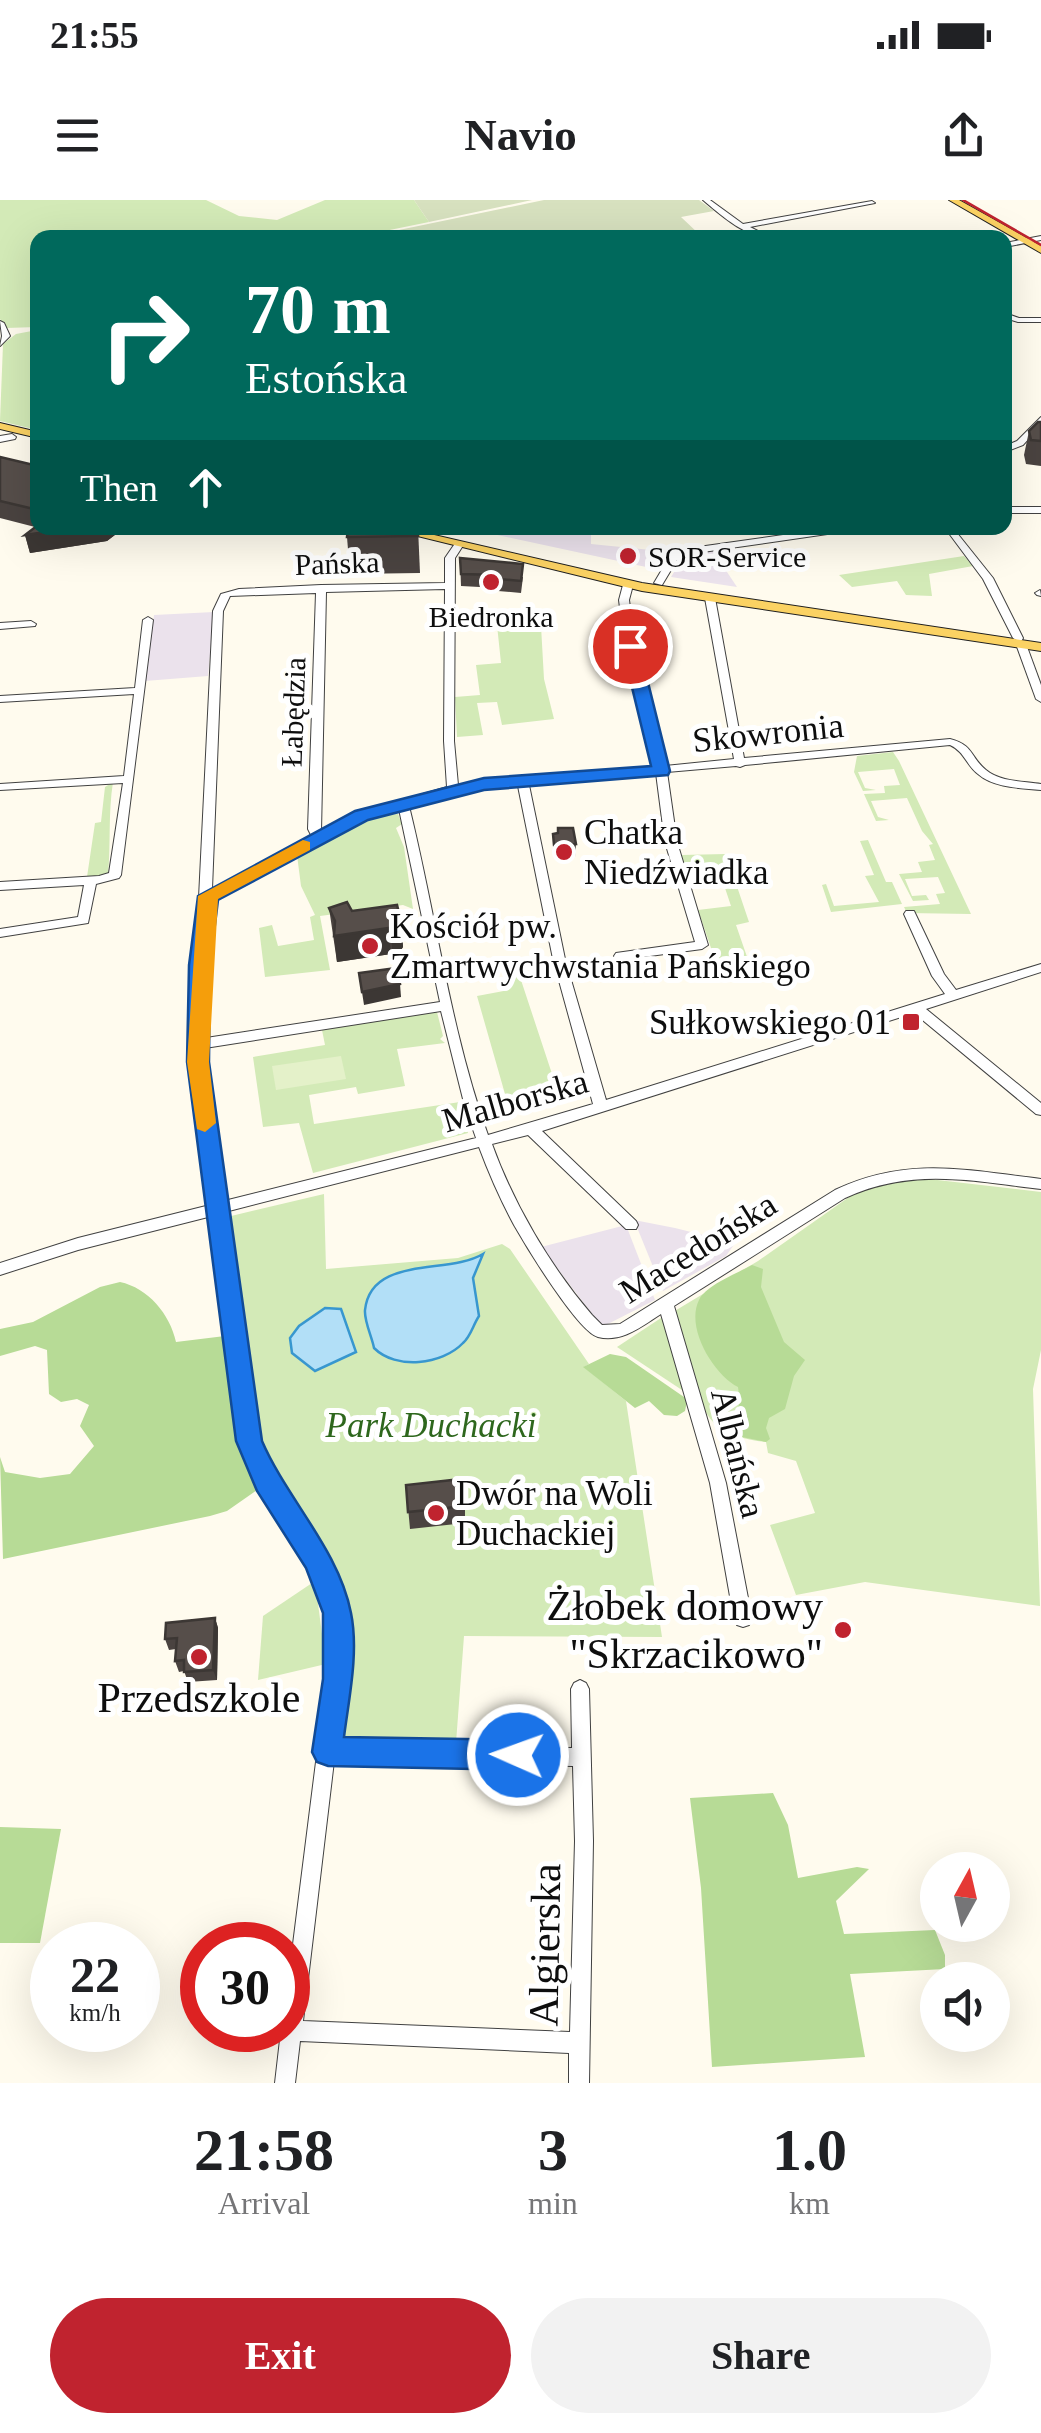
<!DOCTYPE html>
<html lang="en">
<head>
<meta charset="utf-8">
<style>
	body { margin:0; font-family:"Times New Roman",serif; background:#f2f2f2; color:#202124; height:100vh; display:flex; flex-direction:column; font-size:38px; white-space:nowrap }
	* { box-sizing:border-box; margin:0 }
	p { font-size:32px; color:#757577 }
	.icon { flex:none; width:55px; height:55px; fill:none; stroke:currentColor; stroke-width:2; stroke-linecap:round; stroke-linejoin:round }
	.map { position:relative; height:1883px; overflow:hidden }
	.sheet { display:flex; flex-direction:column; background:#fff; flex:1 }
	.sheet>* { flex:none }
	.hud { position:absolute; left:30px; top:30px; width:982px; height:305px; border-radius:20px; box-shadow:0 10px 40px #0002; background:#00695c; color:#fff; overflow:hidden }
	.needle { width:65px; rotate:8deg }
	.buttons { position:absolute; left:920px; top:1652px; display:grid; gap:20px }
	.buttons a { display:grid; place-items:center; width:90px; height:90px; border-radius:50%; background:#fff; box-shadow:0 10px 40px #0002; font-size:50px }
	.speed { position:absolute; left:30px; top:1722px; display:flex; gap:20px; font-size:50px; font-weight:700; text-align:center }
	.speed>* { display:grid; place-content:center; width:130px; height:130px; border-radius:50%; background:#fff; box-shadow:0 10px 40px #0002; line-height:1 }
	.speed small { font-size:25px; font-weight:400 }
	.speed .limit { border:15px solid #d22; background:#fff; color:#111 }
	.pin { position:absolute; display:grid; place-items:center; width:85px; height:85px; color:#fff; margin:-42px; border:5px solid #fff; border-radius:50%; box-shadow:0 2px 10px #0007 }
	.me { position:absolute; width:110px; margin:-55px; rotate:272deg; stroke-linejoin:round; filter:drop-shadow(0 0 8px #0008) }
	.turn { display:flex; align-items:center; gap:35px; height:210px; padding:0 50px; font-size:45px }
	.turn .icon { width:130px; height:130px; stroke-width:2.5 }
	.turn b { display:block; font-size:70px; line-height:85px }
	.then { display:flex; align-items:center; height:95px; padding:0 50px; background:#0003; gap:20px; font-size:38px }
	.eta { display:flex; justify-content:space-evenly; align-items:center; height:170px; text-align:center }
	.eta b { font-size:60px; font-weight:600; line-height:70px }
	.primary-button { display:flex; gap:20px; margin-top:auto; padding:20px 50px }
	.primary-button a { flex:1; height:115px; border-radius:60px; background:#c0232f; color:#fff; font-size:40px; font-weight:600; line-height:115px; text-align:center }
	.primary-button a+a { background:#f2f2f2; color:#202124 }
	.status { display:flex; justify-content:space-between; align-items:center; height:70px; padding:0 50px; background:#fff; direction:ltr }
	.status svg { height:28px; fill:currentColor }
	header { display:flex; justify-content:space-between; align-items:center; height:130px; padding:0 50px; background:#fff; font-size:45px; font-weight:600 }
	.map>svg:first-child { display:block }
	.industrial { fill:#ebe2ec }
	.green { fill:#d3eab7 }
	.forest { fill:#b7db96 }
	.cemetery { fill:#d7e1bf }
	.pitch { fill:#e4f1c9 }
	.water { fill:#b2dff7; stroke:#3897cf; stroke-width:2.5 }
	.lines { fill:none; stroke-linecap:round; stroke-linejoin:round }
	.minor-casing { stroke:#414141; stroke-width:2 }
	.major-casing { stroke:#1f1f1f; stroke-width:2 }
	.minor { fill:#fff; fill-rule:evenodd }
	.major { fill:#fbd263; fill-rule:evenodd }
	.tram { stroke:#c0232f; stroke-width:2.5 }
	.wall { fill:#4a4340 }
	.shaded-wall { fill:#3c3734 }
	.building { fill:#564e4a; stroke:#3c3734; stroke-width:2.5 }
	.route { fill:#1a73e8; stroke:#114b97; stroke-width:2.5 }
	.slow { fill:#f59e0b }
	.poi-dot { fill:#c0232f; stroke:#fff; stroke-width:4 }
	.labels { text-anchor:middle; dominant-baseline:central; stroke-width:10; stroke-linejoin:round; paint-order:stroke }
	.far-poi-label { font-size:30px; fill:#0e0e0e; stroke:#fff; text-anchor:start }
	.far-street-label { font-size:30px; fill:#0e0e0e; stroke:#fff }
	.street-label { font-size:35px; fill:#0e0e0e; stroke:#fff }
	.poi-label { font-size:35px; fill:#0e0e0e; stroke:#fff; text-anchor:start }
	.park-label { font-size:35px; font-style:italic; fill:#2e671d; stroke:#fff }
	.near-poi-label { font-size:42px; fill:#0e0e0e; stroke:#fff; text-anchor:end }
	.near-street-label { font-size:42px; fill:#0e0e0e; stroke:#fff }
</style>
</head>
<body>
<div class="status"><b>21:55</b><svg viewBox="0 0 49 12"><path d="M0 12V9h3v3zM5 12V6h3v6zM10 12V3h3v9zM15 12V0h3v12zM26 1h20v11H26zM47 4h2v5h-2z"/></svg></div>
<header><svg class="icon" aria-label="menu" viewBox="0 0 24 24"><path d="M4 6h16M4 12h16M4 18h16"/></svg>Navio<svg class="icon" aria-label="share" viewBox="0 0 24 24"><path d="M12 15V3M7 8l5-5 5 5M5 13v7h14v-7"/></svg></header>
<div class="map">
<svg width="1041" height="1883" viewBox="0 0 1041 1883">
	<rect width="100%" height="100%" fill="#fffbee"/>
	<g class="industrial">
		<polygon points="465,328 591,328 591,344 671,352 660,370"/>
		<polygon points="713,351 737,387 671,377 684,356"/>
		<polygon points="214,412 208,476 145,481 154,415"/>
		<polygon points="634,1020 675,1028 735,1043 726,1056 663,1091"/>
		<polygon points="626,1025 655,1100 602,1127 541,1047"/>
	</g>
	<g class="green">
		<polygon points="0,0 206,0 239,16 277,20 325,0 414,0 429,22 365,35 366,38 38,38 37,127 6,128 0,119"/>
		<polygon points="37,130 38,130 37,230 0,221 3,144 16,134"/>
		<polygon points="964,356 973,366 929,374 932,396 906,395 897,381 852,387 839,375"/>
		<polygon points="497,425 541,426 544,479 554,519 502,525 497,502 477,503 483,535 457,537 455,497 480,495 476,465 501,463"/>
		<polygon points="893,552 899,561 971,714 907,713 904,707 940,704 936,694 945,693 938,677 905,679 912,696 926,695 929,700 913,701 899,674 922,672 918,662 935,660 929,645 933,644 922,631 907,598 871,601 878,617 889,620 876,621 864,594 885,593 884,586 900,585 894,569 858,572 865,588 876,590 863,591 854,572 857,556"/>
		<path d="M113,582C108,614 111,643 108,675L87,677L95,623L101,622L105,587Z"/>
		<polygon points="398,614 402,624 396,628 404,647 413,709 403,705 320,716 330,770 265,777 259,728 272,725 278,746 314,740 310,717 315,715 301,686 297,655 372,616"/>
		<polygon points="868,640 886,682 892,682 902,704 831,712 822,685 826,684 834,706 879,702 865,676 874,675 860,641"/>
		<polygon points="726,654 749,722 736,725 754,777 722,780 698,710 731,706 720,673 689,678 681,655"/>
		<polygon points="519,774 557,889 507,901 477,796 509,790 506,777"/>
		<polygon points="437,812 443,836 440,839 445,843 397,849 405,886 358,894 356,887 309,895 314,924 460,902 468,933 313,973 299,923 263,927 253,857 325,845 322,830"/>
		<path d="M920,978L1041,992V1150L1033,1189L1040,1406L865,1382L796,1395L770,1325L815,1313L796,1261L768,1253L766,1242C748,1240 728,1236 714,1223C694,1203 682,1141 673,1112L758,1061L859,990Z"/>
		<path d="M324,994L326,1069L458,1058L502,1044L510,1049L589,1164L584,1167L626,1201L662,1437L464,1436L456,1543L351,1544L342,1537C349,1485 360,1419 334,1370C313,1331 280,1300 261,1260C255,1246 252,1229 249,1215L254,1213L227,1017Z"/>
		<polygon points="661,1118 664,1119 688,1194 617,1147"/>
		<polygon points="315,1381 326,1464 258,1480 263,1416"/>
	</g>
	<g class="forest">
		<path d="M752,1065L763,1069L761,1087L784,1142L805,1160L794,1176L785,1209L769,1218L766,1228L770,1239L766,1242L732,1235L729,1230L740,1202L738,1187C714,1175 685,1128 699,1100C706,1085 738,1073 752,1065Z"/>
		<path d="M120,1082C148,1088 170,1114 176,1142L225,1136L241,1242L263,1286L227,1311L210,1316L3,1359L0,1257L5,1272L40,1278L70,1274L94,1246L80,1226L89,1205L77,1199L61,1202L49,1194L47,1150L35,1146L0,1156V1129L33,1122L100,1087Z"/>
		<polygon points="610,1154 626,1157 684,1197 687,1201 685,1211 677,1216 664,1215 649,1201 635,1208 583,1167"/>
		<polygon points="773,1593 788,1625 798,1678 857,1667 869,1669 836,1701 844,1734 935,1730 945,1755 945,1769 850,1774 865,1857 712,1867 701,1688 690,1598"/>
		<polygon points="0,1627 61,1629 40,1743 0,1743"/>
	</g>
	<g class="cemetery">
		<polygon points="414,0 532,0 429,22"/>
		<polygon points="544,0 699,0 714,11 681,17 699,34 684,37 370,36"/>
	</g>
	<polygon class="pitch" points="341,856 346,879 276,890 272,866"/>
	<g class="water">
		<path d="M483,1054L473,1078L479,1116C473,1125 471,1136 463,1143C442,1165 396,1170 374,1148C372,1137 364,1121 365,1110C371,1055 448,1075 483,1054Z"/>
		<polygon points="325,1108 341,1109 356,1152 315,1171 292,1153 290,1138 299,1126"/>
	</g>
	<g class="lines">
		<defs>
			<g id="minor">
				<path d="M703,0H710L743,24L872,1L875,3L750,27L772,38C746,38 722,16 703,0Z"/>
				<polygon points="1041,36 1041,40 1005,47 1005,43"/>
				<polygon points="1005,113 1019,118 1041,118 1041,122 1018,122 1005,118"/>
				<polygon points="0,121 4,123 10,136 0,146 2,136"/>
				<polygon points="1041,217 1041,225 1023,245 1005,252 1005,246 1017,241"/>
				<polygon points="12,234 16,237 15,239 0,242 0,236"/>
				<rect x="1005" y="307" width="36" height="6"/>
				<polygon points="832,328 853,328 848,331 689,354 677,360 662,385 654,383 670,356 684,349"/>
				<polygon points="945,328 953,328 993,378 1023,438 1022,440 1018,441 1013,438 983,379"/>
				<path d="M459,341L464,344L455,358L454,541L458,585L517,580L522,577L527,579L654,567L625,446L619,400L623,385L628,382L633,385L629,400L635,446L665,566L734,559L705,398L710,395L715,398L744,558L950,539C974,545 970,557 986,570C1000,582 1023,581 1041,584V590C1021,588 994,588 978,574C966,565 965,552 950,545L745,565L740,567L736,566L667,572L677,642L708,745L702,749L620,760L616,759L614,756L616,753L695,742L665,642L656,573L529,585L565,759L606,900L945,794L932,776L904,714L906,711H914L944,774L956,790L1041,764V772L926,809L1041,903V915L1036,914L914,813L542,931L636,1021L638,1025L636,1029H626L528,935L492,944C514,1005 550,1066 592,1115L602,1125L620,1124L835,990C908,956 965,970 1041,979V989C971,981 912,967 845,998L674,1106L726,1283L752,1419L749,1425L743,1427L737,1425L734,1419L710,1283L661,1114C642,1126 622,1143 598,1137C578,1132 526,1046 514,1025C501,1001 489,974 479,947L225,1012L257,1241L266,1267L276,1287L319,1354L331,1378L343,1411L349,1443L337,1543L572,1548L571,1489L574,1483L580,1480L586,1483L589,1489L593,1641L589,1883H569V1853L300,1841L295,1883H275L281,1831L288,1830V1784L331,1443C328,1422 324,1401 315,1381C302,1352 282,1327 266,1300C255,1281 248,1261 241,1241L212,1016L78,1050L0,1075V1063L78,1038L210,1005L191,862L213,411L221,394L239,389L321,385L445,383V358L456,342ZM445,389L444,541L447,587L358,613L321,632L326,392ZM316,393L308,629L312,637L212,689L223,411L230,396ZM518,586L553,759L593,904L488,935C450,829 436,715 409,606L454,592ZM399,609L440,802L206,838L211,699L366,619ZM441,811L465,907L476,938L224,1001L205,862V848ZM334,1561L573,1566L575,1641L570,1832L303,1821Z"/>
				<polygon points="1040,390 1041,396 1037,395 1035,393"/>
				<polygon points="148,417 153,420 121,675 119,678 96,684 88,723 0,737 0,729 78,717 84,685 0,690 0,682 99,676 109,673 123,583 0,590 0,584 124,576 134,494 0,502 0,496 135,488 143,420"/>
				<polygon points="31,421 36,424 35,426 0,429 0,423"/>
				<polygon points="1021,441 1026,444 1041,485 1041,502 1036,499 1016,444"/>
			</g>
			<g id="major">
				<polygon points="949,0 959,0 1041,46 1041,53"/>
				<polygon points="0,223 38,232 38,238 0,229"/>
				<polygon points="385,328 404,328 642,383 1041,443 1041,451 642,391"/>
			</g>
		</defs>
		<use href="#minor" class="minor-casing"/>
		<use href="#major" class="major-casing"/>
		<use href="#minor" class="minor"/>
		<use href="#major" class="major"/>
		<polyline class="tram" points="963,0 1041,45"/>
	</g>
	<g class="wall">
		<polygon points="1005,181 1010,201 1006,219 1005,219"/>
		<polygon points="1041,222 1041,266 1026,264 1024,255 1029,231"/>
		<polygon points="0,257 38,266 38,328 124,328 107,341 30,353 25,335 35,327 0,318"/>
		<polygon points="418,328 420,373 350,374 347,337"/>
		<polygon points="460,358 523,377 521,393 498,391 498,388 461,386"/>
		<polygon points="553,634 576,644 575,657 554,658"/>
		<polygon points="329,708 401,721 403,747 393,762 391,754 337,762"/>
		<polygon points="406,1285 465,1306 465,1323 410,1329"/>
		<polygon points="215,1418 218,1428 217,1480 188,1482 184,1471 179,1472 175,1461 176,1449 169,1450 165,1439"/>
	</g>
	<g class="shaded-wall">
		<polygon points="73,328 124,328 107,341 30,353 25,335"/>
		<polygon points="401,721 403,747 393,762 391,736"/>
		<polygon points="389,728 391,754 337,762 334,736"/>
		<polygon points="400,784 401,797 364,805 362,792"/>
		<polygon points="215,1418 218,1428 217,1480 213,1470"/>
	</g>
	<g class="building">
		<polygon points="1005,181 1010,201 1005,201"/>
		<polygon points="1038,222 1041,222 1041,241 1031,240 1029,231"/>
		<polygon points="0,257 38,266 38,310 0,301"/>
		<polygon points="38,325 38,328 73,328 25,335"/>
		<polygon points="348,328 418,328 418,336 347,337"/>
		<polygon points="460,358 523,364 521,381 498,379 499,375 461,374"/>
		<polygon points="558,628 573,628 576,644 554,645 553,634 558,633"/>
		<polygon points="347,702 352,711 397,705 401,721 391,736 389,728 334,736 335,721 329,708"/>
		<polygon points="397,768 400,784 362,792 359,773"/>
		<polygon points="462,1279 465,1306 408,1312 406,1285"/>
		<polygon points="215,1418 213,1470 184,1472 184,1460 175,1461 177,1438 165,1439 166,1423"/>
	</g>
	<path class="route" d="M630,441L639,446L670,571L668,575L484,590L368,620L218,700L210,765L209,862L262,1241C287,1299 339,1350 351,1413C359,1452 349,1498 344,1537L518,1540L529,1544L533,1555L529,1565L518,1570L328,1566L317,1562L312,1552L323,1479V1413L306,1368L257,1291L236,1241L187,862L189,765L198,696L355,611L484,578L651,566L622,446Z"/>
	<polygon class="slow" points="303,640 310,642 310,650 218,699 209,862 216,923 205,932 197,929 187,862 198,696"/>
	<g class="poi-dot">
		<circle cx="628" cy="356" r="10"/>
		<circle cx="491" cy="382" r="10"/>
		<circle cx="564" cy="652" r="10"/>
		<circle cx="370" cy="746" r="10"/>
		<rect x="901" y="812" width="20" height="20" rx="5"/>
		<circle cx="436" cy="1313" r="10"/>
		<circle cx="843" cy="1430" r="10"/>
		<circle cx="199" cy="1457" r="10"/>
	</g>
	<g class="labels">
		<g class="far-poi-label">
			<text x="648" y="356">SOR-Service</text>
			<text x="491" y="416" text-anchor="middle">Biedronka</text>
		</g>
		<g class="far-street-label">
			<text transform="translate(337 363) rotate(-2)">Pańska</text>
			<text transform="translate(293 512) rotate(-88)">Łabędzia</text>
		</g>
		<g class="street-label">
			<text transform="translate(768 533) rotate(-6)">Skowronia</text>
			<text transform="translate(515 901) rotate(-16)">Malborska</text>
			<text transform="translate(698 1048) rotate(-32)">Macedońska</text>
			<text transform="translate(738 1253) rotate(76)">Albańska</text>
		</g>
		<g class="poi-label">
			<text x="584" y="632">Chatka<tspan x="584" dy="40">Niedźwiadka</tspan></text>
			<text x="390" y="726">Kościół pw.<tspan x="390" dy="40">Zmartwychwstania Pańskiego</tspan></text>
			<text x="891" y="822" text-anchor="end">Sułkowskiego 01</text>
			<text x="456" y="1293">Dwór na Woli<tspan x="456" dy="40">Duchackiej</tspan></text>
		</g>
		<g class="park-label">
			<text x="431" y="1225">Park Duchacki</text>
		</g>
		<g class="near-poi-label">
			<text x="823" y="1406">Żłobek domowy<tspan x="823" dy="48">"Skrzacikowo"</tspan></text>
			<text x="199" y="1498" text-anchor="middle">Przedszkole</text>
		</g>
		<g class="near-street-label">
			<text transform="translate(545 1745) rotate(-89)">Algierska</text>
		</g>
	</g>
</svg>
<div class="buttons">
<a><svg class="needle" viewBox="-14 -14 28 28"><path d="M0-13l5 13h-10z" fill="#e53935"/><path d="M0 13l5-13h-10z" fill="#757577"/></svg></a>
<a><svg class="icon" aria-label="sound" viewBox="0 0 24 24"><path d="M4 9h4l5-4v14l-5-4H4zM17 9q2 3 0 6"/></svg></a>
</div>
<div class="speed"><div>22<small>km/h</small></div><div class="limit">30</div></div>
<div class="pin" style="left:630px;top:446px;background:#d93025"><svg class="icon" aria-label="arrive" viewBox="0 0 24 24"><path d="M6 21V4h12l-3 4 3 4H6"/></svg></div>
<svg class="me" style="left:518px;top:1555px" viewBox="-20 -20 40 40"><circle r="17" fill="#1a73e8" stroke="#fff" stroke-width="3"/><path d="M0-11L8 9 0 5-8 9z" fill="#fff"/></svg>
<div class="hud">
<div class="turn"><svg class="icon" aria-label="right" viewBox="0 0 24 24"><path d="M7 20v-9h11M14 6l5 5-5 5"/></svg><div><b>70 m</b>Estońska</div></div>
<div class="then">Then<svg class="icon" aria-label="ahead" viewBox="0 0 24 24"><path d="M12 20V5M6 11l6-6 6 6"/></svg></div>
</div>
</div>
<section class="sheet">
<div class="eta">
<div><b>21:58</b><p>Arrival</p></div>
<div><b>3</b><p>min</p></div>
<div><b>1.0</b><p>km</p></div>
</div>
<div class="primary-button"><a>Exit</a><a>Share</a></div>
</section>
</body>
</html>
